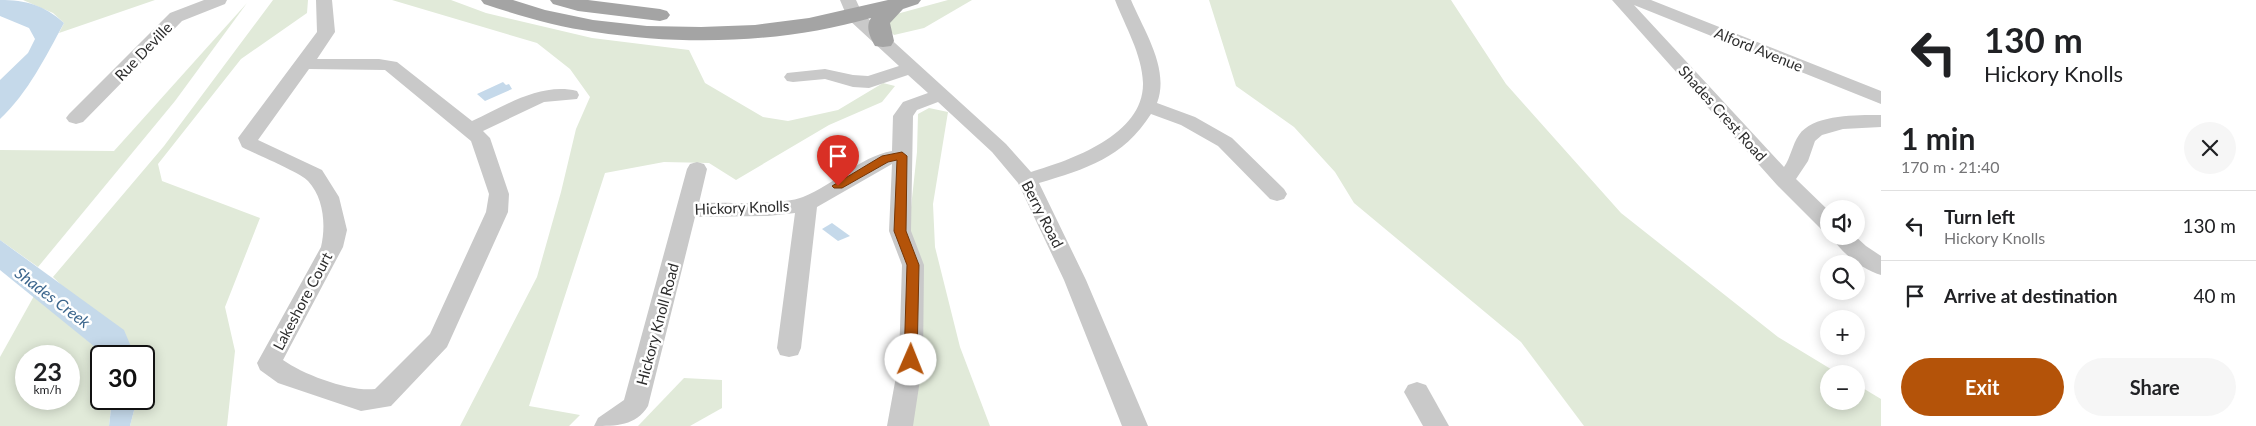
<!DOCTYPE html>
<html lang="en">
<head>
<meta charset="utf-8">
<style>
	body { margin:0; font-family:Lato,sans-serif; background:#f6f6f6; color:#202124; height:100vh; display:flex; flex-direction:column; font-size:19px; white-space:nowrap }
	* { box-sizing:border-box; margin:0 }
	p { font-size:16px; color:#757577 }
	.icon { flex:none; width:28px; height:28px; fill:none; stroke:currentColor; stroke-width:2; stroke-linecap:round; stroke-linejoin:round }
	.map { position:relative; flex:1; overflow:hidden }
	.details { display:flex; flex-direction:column; background:#fff; width:375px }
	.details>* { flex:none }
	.top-card { background:#fff; color:#202124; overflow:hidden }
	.tools { position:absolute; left:1820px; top:200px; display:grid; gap:10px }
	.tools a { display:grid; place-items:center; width:45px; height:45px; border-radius:50%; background:#fff; box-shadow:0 2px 12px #0003; font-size:25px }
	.speed { position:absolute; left:15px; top:345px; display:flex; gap:10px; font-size:25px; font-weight:700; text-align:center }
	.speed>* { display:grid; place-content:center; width:65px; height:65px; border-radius:50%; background:#fff; box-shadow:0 2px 12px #0003; line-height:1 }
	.speed small { font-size:12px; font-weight:400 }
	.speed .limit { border:2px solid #111; border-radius:8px; background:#fff; color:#111 }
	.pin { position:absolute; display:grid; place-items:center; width:42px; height:42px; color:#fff; margin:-51px -21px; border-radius:50% 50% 50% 0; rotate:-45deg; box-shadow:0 0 5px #0007 }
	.pin .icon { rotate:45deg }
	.me { position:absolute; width:55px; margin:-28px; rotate:1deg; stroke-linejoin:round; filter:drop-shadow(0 0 4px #0008) }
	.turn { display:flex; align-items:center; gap:18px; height:105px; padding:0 20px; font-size:22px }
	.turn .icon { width:65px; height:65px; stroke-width:2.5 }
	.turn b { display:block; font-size:35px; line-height:42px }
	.round { display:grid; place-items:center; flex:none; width:52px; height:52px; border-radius:26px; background:#f6f6f6 }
	.headline { display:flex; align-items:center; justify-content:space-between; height:85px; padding:0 20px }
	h1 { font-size:30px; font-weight:700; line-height:38px }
	.primary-button { display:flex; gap:10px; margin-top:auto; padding:10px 20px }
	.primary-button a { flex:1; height:58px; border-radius:30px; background:#b45309; color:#fff; font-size:20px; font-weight:700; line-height:58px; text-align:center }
	.primary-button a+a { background:#f6f6f6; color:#202124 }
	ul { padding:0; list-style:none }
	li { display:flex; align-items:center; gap:15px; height:70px; padding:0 20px; border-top:1px solid #e0e0e0 }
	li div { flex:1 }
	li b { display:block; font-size:19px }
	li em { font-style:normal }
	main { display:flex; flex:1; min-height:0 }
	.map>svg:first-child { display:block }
	.green { fill:#e1ead9; fill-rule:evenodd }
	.water { fill:#c5d9ea }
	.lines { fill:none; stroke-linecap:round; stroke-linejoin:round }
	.minor { fill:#c9c9c9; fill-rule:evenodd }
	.major { fill:#a4a4a4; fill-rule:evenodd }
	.route { fill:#b45309; stroke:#753606 }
	.labels { text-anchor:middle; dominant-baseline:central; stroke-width:5; stroke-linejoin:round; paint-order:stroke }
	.street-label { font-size:15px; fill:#2c2c2c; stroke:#fff }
	.water-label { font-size:16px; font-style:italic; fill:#3c668d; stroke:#fff }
</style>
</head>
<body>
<main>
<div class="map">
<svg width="1881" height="426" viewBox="0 0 1881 426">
	<rect width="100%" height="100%" fill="#fff"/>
	<g class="green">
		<polygon points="23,0 155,0 59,33 64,23 53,13"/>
		<polygon points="273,0 308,0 307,13 241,59 158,164 162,181 260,218 225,307 235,351 227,426 130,426 137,399 144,399 144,356 135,356 53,277 164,146"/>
		<polygon points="392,0 451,0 486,13 592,38 689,50 705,83 763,117 788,121 838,110 883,83 895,86 882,102 829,125 736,180 709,163 664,162 605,173 529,406 580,415 569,426 460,426 537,277 561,192 576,129 590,97 570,69 537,43"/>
		<polygon points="948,0 972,0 924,28 894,35 887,28 893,15"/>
		<polygon points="1209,0 1451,0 1506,84 1621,213 1778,337 1839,374 1829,374 1829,401 1856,401 1856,384 1881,399 1881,426 1584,426 1521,342 1354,203 1335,172 1294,127 1236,86"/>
		<polygon points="247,3 175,101 38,267 0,240 0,150 114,151"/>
		<polygon points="929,108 948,112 933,204 935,247 960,347 990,426 913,426 909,226 917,152 918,114"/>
		<path d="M34,296L106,356H101V399H112L109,426H0V357ZM26,356H69V399H26Z"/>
		<polygon points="684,378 722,380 722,408 690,426 638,426"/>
	</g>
	<g class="water">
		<path d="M0,0C26,0 44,5 64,23C46,56 28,93 0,119V80L28,53L35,39L29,28L0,16Z"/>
		<polygon points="503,82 506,85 509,84 512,89 485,101 477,94"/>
		<polygon points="832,223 850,236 838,241 822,229"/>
		<polygon points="0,240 124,330 135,356 106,356 0,270"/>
		<polygon points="112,399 137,399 130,426 109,426"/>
	</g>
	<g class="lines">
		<g class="minor">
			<polygon points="204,0 227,0 225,4 182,21 83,122 76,124 69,122 66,118 69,114 170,13"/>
			<path d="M316,0H332L335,32L317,59H379L397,62L472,121C503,107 540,82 577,91L579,95L577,99L544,102L483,131L490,138L509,194L508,212L447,347L391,406L361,411L278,383L260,370L257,363L321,247C326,226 324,198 308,181C301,173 255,154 242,147L238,138L317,32ZM309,69L385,70L471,141L489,194L486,212L430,334L375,389C350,392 304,375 283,360L343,247L347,230L339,197L322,170L258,140Z"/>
			<path d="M840,0H856L862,13L1006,144L1031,172C1071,160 1144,135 1143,83C1142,54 1125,26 1115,0H1131C1144,31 1170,69 1157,103L1195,117L1232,138L1284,189L1287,194L1284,199L1277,201L1270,199L1218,146L1181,125L1151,114C1123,158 1086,169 1039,183L1086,280L1148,426H1122L1064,280L1018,183L992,152L938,102L917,110L913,116L911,231L924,265L923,360L913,426H887L899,360L902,265L889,231L892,164L817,207L801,348L798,355L789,357L780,355L777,348L795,213L768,216L695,217L648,406C636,426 616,426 594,426L598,418L624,400L687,169L690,164L697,162L704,164L707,169L699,203C725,202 780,206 803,197C834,185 859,157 892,151L893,116L903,102L928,93L908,75L869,88L853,87L825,79L793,82L787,81L784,77L787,73L825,69L853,75L868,76L899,66L848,19Z"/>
			<path d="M1612,0H1651L1881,91V104L1634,5L1784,167C1791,157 1792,145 1799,135C1813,114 1858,115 1881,115V127L1843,129L1822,135L1815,141L1808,161L1796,179L1829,211V231L1821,229L1777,185Z"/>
			<path d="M1831,236H1855L1866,246L1881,256V275C1862,269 1841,253 1831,236Z"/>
			<polygon points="1417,382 1426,385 1449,426 1423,426 1404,392 1408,385"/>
		</g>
		<g class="major">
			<path d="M481,0H513L545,10L593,20L647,26L701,27L755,25L809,18L888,0H921L918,4L903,9L890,23L894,41L891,46L883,47L875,46C870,37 865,27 871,18C783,43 686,46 595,32C557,27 520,16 484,4Z"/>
			<polygon points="550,0 588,0 660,9 667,11 670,15 667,19 660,21 578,11 553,4"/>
		</g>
	</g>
	<polygon class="route" points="902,152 907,156 906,231 919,265 917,360 915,364 906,364 904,360 907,265 894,231 897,160 888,162 842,188 834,188 832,186 882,156"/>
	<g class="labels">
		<g class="street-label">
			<text transform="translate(1759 49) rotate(22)">Alford Avenue</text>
			<text transform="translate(143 51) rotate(-46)">Rue Deville</text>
			<text transform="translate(1723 113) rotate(48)">Shades Crest Road</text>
			<text transform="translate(742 207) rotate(-2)">Hickory Knolls</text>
			<text transform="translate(1043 214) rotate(63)">Berry Road</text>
			<text transform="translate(302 301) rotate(-62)">Lakeshore Court</text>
			<text transform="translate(657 324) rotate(-75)">Hickory Knoll Road</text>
		</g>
		<g class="water-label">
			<text transform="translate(53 297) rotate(37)">Shades Creek</text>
		</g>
	</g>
</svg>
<div class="tools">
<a><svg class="icon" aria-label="sound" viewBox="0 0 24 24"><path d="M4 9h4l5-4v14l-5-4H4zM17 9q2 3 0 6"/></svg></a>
<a><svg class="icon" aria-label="search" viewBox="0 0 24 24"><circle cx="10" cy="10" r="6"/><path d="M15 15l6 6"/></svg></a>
<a>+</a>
<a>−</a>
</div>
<div class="speed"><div>23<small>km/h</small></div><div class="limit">30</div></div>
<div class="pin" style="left:838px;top:186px;background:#d93025"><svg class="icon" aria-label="arrive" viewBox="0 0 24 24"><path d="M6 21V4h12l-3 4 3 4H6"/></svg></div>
<svg class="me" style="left:911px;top:360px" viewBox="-20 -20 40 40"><circle r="19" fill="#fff"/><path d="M0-13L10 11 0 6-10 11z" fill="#b45309"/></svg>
</div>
<section class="details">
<div class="top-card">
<div class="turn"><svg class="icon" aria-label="left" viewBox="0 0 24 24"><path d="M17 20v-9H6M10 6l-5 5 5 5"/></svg><div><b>130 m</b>Hickory Knolls</div></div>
</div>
<div class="headline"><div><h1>1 min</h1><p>170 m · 21:40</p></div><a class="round"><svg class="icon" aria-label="close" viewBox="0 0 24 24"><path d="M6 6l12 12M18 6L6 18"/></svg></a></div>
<ul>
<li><svg class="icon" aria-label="left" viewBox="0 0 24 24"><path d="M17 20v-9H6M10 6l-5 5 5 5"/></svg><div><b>Turn left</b><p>Hickory Knolls</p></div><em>130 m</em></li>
<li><svg class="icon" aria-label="arrive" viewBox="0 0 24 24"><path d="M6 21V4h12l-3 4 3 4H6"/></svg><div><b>Arrive at destination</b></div><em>40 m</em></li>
</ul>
<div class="primary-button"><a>Exit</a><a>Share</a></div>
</section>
</main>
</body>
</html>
